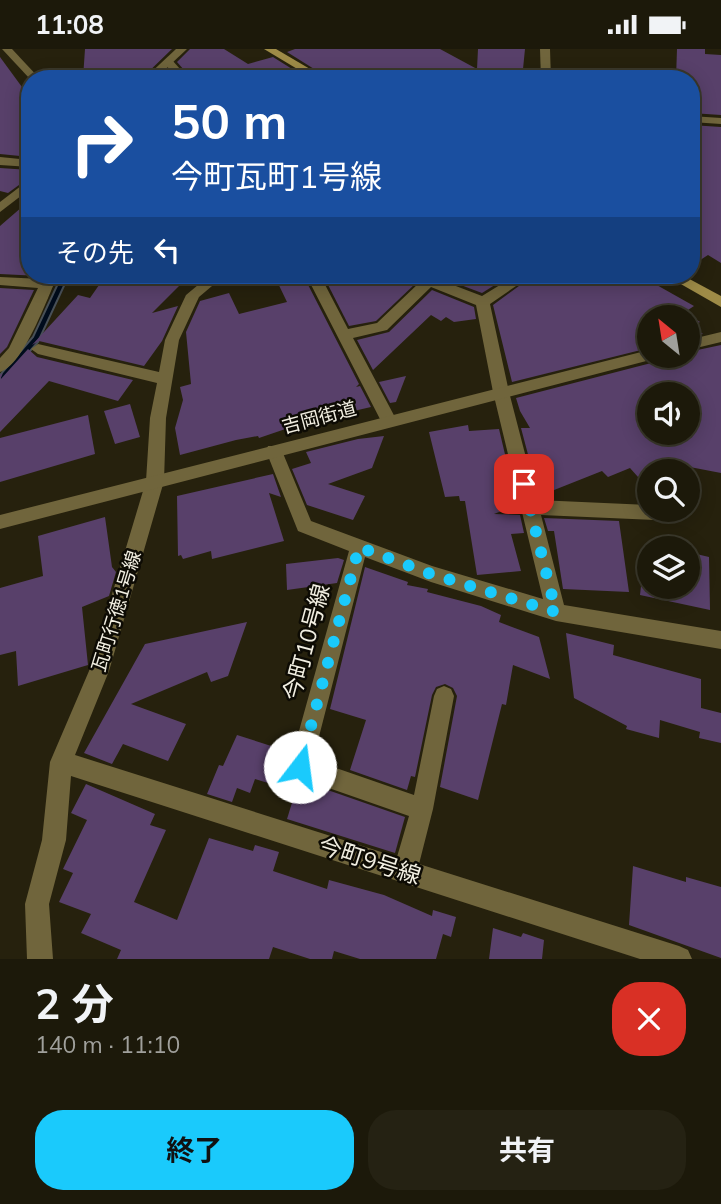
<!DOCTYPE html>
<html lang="ja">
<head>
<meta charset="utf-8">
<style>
	body { margin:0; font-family:Mulish,"Noto Sans JP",sans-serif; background:#252213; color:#f1f3f6; height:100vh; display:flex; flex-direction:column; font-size:26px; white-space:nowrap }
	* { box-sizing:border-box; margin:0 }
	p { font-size:23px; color:#a0a09c }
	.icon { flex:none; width:38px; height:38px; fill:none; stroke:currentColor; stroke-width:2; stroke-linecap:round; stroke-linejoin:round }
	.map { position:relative; height:910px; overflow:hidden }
	.panel { display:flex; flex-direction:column; background:#1c190a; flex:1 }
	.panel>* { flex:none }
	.guide { position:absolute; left:21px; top:21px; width:679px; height:214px; border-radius:28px; box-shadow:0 4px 18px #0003,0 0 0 2px #3a382b; background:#1a4fa0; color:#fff; overflow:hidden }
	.needle { width:46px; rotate:330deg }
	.tools { position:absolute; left:637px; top:256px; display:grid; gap:14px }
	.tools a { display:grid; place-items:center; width:63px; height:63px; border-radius:50%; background:#1c190a; box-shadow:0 4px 18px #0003,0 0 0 2px #3a382b; font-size:35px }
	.pin { position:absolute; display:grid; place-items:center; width:60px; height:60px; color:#fff; margin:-30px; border-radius:14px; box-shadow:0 4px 10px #0006 }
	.me { position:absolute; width:77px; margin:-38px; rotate:15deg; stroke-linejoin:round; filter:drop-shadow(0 0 5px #0008) }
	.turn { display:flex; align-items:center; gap:24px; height:147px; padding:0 35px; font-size:32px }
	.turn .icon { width:91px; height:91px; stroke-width:2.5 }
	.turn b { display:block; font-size:49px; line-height:60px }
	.then { display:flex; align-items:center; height:66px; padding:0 35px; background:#0003; gap:14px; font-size:26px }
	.round { display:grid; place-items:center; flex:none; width:74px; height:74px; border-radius:28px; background:#252213 }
	.summary { display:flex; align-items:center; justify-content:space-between; height:119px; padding:0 35px }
	h1 { font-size:42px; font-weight:700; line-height:52px }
	.action { display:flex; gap:14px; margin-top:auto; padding:14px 35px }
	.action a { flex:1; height:80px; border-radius:28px; background:#1acafc; color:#111; font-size:28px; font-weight:700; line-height:80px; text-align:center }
	.action a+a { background:#252213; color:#f1f3f6 }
	.status { display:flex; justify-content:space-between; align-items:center; height:49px; padding:0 35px; background:#1c190a; direction:ltr }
	.status svg { height:19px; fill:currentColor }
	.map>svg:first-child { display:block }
	.water { fill:#000c1c; stroke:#485057; stroke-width:2 }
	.building { fill:#58406a; fill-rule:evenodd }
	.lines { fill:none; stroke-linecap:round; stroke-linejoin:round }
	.minor { fill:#70653c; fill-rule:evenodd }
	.tertiary { fill:#70653c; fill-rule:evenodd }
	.secondary { fill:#9e8b47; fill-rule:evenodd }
	.route { stroke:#1acafc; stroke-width:12; stroke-dasharray:0 21.6 }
	.labels { text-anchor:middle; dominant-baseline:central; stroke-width:5; stroke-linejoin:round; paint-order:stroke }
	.street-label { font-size:19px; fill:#f1eee1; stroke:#0d0b04 }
	.near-street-label { font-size:23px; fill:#f1eee1; stroke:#0d0b04 }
</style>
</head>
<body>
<div class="status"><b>11:08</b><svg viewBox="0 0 49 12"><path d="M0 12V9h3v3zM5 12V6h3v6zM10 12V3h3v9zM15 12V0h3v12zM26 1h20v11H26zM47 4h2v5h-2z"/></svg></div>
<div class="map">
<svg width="721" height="910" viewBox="0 0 721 910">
	<rect width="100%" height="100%" fill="#26210d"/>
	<polygon class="water" points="62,226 69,226 38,293 0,336 0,326 33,288"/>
	<g class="building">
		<polygon points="85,0 172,0 141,30 105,23 83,29"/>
		<polygon points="190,0 224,0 248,15 273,8 308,30 192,30 177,13"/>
		<polygon points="295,0 440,0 477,20 478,0 525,0 522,30 330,30 287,3"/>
		<polygon points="677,0 705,0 705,5 721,6 721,66 691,64 691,30 676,30"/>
		<polygon points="0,8 30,49 30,108 0,105"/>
		<polygon points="691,76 721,78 721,214 708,206 691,217"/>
		<polygon points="0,119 30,121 30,128 8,144 0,142"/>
		<polygon points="30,151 30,226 41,226 40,227 0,225 0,177"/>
		<polygon points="106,226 190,226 152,264 178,257 162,292 144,317 39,292 32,296 78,246 90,249"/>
		<polygon points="274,226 303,226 359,335 356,338 360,337 371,358 306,373 259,389 258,387 236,391 180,406 175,379 183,351 180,338 191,335 186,283 200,252 229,244 239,265 287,253"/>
		<polygon points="323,226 406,226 416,234 376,272 349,277"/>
		<polygon points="434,226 511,226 482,244"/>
		<polygon points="534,226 639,226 694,257 685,263 700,273 692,277 703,285 688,288 688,268 649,268 649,299 512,333 493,256"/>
		<polygon points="0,239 34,241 7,298 0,305"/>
		<polygon points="432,241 474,258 476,270 454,273 446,268 441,272 431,266 373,321 357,291 389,283"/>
		<path d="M721,296V424L669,414L638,428L630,419L608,428L602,422L539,447L521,379H530L520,362L516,349L655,313L658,306H688V303ZM649,345H688V383H649Z"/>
		<polygon points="28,300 37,308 133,331 118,352 49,332 0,383 0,326 3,324 0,331"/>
		<polygon points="406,327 396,353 390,354 379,333"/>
		<polygon points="130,355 140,388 115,395 104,362"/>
		<polygon points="88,366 95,405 0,433 0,389"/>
		<polygon points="468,376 469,382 499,380 517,456 494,465 520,466 524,484 511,485 521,522 477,526 465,452 460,452 459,447 445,448 429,383"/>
		<polygon points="384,387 372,419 328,435 365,447 353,471 307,456 292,420 311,414 306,403 358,390"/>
		<polygon points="273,425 281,448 269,444 284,492 212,510 211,502 183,510 181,506 178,507 177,447"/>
		<polygon points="105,468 112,518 116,523 109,547 82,558 88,616 18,637 16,602 0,606 0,539 43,527 38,487"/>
		<polygon points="544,469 619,472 629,543 563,540 554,482 548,482"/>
		<polygon points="688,503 709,508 710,561 640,546 641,537 688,537"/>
		<polygon points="338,509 344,511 337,534 287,541 286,515"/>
		<polygon points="365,518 408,533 407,536 428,540 427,543 481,557 501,566 499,573 539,588 550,630 513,616 506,656 502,655 478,751 440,738 457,647 453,639 445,635 436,638 432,646 415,728 411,727 407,741 350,721 366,671 330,660"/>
		<polygon points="247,573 228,627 211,633 207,623 131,655 186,675 168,712 123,695 112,715 84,704 145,595"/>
		<polygon points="566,584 614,596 613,606 701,630 701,659 721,664 721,694 699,689 700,683 660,671 659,689 626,680 627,677 574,649"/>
		<polygon points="237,686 290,703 281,738 255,730 250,744 237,739 232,753 207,745 219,716 223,717"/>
		<polygon points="299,731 405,768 395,804 287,770"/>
		<polygon points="86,735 155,765 150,776 166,781 134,853 177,871 209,789 253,802 255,796 279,803 273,822 327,840 329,831 384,846 432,867 433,861 456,868 451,888 443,885 436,910 360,910 334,902 332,910 310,910 273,898 269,910 117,910 121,901 81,884 91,865 59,853 73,824 63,820 87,771 71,764"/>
		<polygon points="633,817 686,833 686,828 721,838 721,909 629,876"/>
		<polygon points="493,879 521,888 523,884 544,891 542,910 489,910"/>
	</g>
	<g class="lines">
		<g class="minor">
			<polygon points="2,0 12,0 40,30 30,30"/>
			<polygon points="540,0 550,0 551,30 541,30"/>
			<polygon points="168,10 172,11 189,30 178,30 163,13"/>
			<polygon points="691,67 721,69 721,75 691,73"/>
			<polygon points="0,108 30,111 30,118 0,116"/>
			<path d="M44,226H58C47,249 24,316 0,323V309L9,299L38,239L0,236V228L42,230Z"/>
			<polygon points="210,226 225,226 199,248 179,291 166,369 164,432 109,622 75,706 397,808 409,767 300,729 292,726 289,718 349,502 298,482 266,402 268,397 280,397 311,472 432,517 543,550 493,343 476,256 431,238 387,281 353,289 397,372 389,378 381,372 306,226 320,226 348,280 377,274 420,233 408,226 427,226 482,247 516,226 532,226 490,255 509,343 537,451 649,456 649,460 684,460 687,465 684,470 678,472 541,466 564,556 721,582 721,600 556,572 431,533 365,508 313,711 414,746 434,647 437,640 444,637 451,640 454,647 433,760 419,815 679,897 688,901 692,910 640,910 71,727 66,791 49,855 53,910 27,910 25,855 42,791 50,713 89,622 146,432 150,369 157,334 38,305 31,300 38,295 159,323 165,291 186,246"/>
		</g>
		<g class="tertiary">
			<polygon points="176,0 187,0 155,30 144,30"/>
			<polygon points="30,130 30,140 0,163 0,153"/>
			<polygon points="721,283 721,293 688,301 688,291"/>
			<polygon points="649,301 649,306 656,306 654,310 0,480 0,466"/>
		</g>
		<g class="secondary">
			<polygon points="264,0 276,0 327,30 314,30"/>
			<polygon points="665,226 682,226 721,247 721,258"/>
		</g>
	</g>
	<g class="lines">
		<polyline class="route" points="300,718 359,498 431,525 556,563 524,435"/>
	</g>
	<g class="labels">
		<g class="street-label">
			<text transform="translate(319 368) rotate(-15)">吉岡街道</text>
			<text transform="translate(116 562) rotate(-73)">瓦町行徳1号線</text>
		</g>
		<g class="near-street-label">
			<text transform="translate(306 593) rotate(-75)">今町10号線</text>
			<text transform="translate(370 811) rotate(18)">今町9号線</text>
		</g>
	</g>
</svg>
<div class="tools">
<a><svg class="needle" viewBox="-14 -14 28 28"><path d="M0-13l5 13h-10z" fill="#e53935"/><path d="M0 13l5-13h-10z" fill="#a0a09c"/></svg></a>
<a><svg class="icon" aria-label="sound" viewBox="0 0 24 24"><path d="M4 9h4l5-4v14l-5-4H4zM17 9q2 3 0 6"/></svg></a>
<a><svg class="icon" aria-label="search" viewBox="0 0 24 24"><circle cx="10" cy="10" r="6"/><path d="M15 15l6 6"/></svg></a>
<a><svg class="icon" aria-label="layers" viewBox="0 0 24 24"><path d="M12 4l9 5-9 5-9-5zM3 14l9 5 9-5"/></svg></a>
</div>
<div class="pin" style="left:524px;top:435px;background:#d93025"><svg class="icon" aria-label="arrive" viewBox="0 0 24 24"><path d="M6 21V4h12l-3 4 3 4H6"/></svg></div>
<svg class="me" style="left:300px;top:718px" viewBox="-20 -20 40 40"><circle r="19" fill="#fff"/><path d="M0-13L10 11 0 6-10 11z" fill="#1acafc"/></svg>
<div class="guide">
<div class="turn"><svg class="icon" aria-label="right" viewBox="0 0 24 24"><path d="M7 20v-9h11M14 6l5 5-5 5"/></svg><div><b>50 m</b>今町瓦町1号線</div></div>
<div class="then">その先<svg class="icon" aria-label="left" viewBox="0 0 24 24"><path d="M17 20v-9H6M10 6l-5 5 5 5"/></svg></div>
</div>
</div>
<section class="panel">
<div class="summary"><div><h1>2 分</h1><p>140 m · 11:10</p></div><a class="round" style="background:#d93025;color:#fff"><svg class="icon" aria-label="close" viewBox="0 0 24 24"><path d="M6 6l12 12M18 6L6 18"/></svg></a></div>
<div class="action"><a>終了</a><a>共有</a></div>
</section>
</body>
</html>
